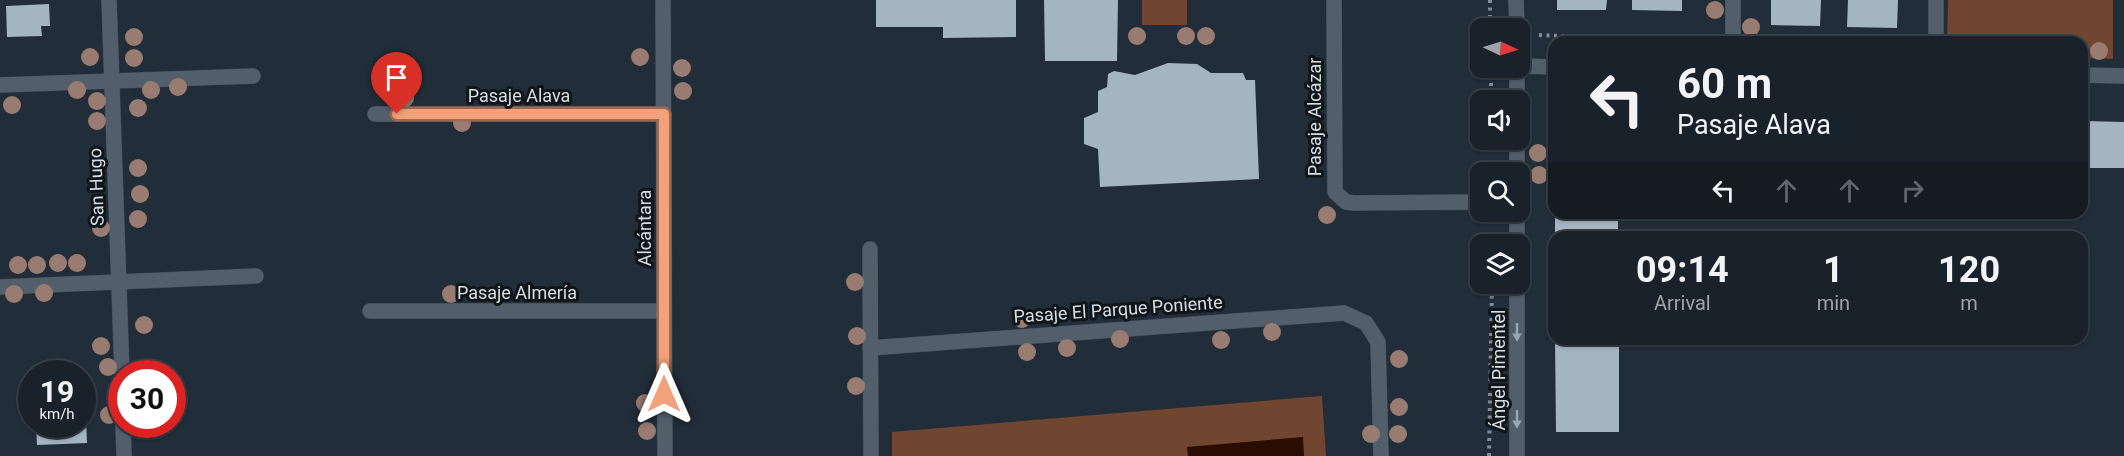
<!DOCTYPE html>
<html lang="en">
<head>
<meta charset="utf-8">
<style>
	body { margin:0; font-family:Roboto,sans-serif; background:#262f36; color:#f1f3f6; height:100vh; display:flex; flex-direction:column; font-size:22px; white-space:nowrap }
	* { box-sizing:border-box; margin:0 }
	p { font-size:20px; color:#9fa4a8 }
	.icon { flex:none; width:33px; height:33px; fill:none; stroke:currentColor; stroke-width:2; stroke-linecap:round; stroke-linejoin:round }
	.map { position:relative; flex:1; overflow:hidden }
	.drawer { position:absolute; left:1548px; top:231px; width:540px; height:114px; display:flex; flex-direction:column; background:#19222a; border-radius:18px; box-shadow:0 2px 4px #0004,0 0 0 2px #373f47 }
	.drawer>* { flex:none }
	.hud { position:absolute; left:1548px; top:36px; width:540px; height:183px; border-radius:18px; box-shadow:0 2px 4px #0004,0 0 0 2px #373f47; background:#19222a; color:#f1f3f6; overflow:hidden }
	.needle { width:39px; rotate:94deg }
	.controls { position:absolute; left:1470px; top:18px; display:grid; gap:12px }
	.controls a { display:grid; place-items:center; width:60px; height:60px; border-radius:12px; background:#19222a; box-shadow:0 2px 4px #0004,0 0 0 2px #373f47; font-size:30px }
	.speed { position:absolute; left:18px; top:360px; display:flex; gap:12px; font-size:30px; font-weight:700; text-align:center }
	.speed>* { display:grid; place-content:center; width:78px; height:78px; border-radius:50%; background:#19222a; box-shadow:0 2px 4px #0004,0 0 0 2px #373f47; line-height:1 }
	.speed small { font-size:15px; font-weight:400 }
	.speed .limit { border:9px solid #d22; background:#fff; color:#111 }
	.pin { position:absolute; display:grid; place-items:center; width:51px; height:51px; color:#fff; margin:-62px -26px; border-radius:50% 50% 50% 0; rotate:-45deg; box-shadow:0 0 6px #0007 }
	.pin .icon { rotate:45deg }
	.me { position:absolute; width:66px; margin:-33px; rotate:0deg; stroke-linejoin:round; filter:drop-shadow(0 0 4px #0008) }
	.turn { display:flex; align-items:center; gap:21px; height:126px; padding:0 30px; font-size:27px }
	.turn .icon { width:78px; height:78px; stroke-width:2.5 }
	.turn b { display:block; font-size:42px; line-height:51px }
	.lanes { display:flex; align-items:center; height:57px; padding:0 30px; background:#0003; justify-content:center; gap:30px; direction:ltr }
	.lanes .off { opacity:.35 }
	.eta { display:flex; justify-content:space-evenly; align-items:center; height:102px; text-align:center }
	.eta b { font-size:36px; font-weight:700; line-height:42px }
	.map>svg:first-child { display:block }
	.green { fill:#704631 }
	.water { fill:#2b0c00 }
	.building { fill:#a5b4c1 }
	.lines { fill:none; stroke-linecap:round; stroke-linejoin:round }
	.minor-casing { stroke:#3f4952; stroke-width:16 }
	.path { stroke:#818b94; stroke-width:4; stroke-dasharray:3 4.5; stroke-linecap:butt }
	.minor { stroke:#525f6b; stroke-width:15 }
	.tree { fill:#997c71 }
	.oneway { fill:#9ba5ae }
	.route-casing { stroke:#9d6950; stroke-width:15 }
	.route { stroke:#f1a27b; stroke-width:10 }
	.labels { text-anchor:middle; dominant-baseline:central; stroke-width:6; stroke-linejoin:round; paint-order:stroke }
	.street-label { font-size:18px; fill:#d6dee5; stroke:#0f1519 }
</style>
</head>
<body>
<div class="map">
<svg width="2124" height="456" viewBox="0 0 2124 456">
	<rect width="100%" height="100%" fill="#212d38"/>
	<g class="green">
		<rect x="1142" y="0" width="45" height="25"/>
		<polygon points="1948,0 2113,0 2113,59 2082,58 2082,42 1947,42"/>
		<polygon points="1322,396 1326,456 892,456 892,432"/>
	</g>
	<polygon class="water" points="1303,437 1304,456 1188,456 1187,447"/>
	<g class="building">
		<polygon points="876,0 1016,0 1016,37 943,38 943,27 876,27"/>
		<polygon points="1044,0 1118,0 1117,61 1045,61"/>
		<polygon points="1557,0 1607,0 1606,10 1557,10"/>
		<polygon points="1632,0 1682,0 1682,11 1632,10"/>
		<polygon points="1771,0 1821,0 1820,26 1771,25"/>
		<polygon points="1848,0 1898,0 1897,28 1847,27"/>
		<polygon points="49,4 50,26 41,26 42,36 7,37 6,6"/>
		<polygon points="1168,63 1197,64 1211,73 1243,73 1246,80 1255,80 1259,179 1100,187 1098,149 1084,144 1084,118 1098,112 1098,91 1107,87 1108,74 1114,71 1135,75"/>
		<polygon points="2086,121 2124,122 2124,168 2085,168"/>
		<rect x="1555" y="213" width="63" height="24"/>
		<polygon points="1555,339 1619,339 1619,432 1556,432"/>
		<polygon points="82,390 85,390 87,443 37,445 36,424 82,424"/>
	</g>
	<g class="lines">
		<defs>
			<g id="minor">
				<polyline points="109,0 122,374"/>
				<polyline points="663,0 665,456"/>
				<polyline points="1334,0 1335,192 1346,202 1354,203 1480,202"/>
				<polyline points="1516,0 1517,28"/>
				<polyline points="1733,42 1733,0"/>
				<polyline points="1936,42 1936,0"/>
				<polyline points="1520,66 1554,67"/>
				<polyline points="1517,68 1517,100"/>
				<polyline points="2082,75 2124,76"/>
				<polyline points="0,85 253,76"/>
				<polyline points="375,114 664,114"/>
				<polyline points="1517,140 1517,172"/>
				<polyline points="1517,244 1517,212"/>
				<polyline points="870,249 871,456"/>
				<polyline points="1517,284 1517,456"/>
				<polyline points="0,287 256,276"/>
				<polyline points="370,311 664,311"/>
				<polyline points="870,348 1344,313 1366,323 1378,342 1381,456"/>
				<polyline points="123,424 124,456"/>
			</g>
		</defs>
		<use href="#minor" class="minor-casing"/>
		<g class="path">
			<polyline points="1490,0 1490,28"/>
			<polyline points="1539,35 1685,42"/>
			<polyline points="1491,68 1491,100"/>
			<polyline points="1489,456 1492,284"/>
		</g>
		<use href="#minor" class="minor"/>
	</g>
	<g class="tree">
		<circle cx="1715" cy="10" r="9"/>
		<circle cx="1751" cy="27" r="9"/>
		<circle cx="1137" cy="36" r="9"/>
		<circle cx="1186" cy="36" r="9"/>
		<circle cx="1206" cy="36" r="9"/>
		<circle cx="134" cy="37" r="9"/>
		<circle cx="2099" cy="51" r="9"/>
		<circle cx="90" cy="57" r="9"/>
		<circle cx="640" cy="57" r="9"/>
		<circle cx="134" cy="58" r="9"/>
		<circle cx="682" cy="68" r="9"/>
		<circle cx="178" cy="87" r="9"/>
		<circle cx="77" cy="90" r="9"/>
		<circle cx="151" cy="90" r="9"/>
		<circle cx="683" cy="91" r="9"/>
		<circle cx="405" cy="98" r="9"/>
		<circle cx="97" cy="101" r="9"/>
		<circle cx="12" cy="105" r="9"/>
		<circle cx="138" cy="108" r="9"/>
		<circle cx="97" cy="121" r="9"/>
		<circle cx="462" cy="123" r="9"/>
		<circle cx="1538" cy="153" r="9"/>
		<circle cx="138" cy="168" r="9"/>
		<circle cx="1539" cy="175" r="9"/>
		<circle cx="140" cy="194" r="9"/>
		<circle cx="1327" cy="215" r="9"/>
		<circle cx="138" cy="219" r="9"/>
		<circle cx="101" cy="228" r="9"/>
		<circle cx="58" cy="263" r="9"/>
		<circle cx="77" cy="263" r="9"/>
		<circle cx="18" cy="265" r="9"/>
		<circle cx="37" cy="265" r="9"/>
		<circle cx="855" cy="282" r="9"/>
		<circle cx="44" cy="293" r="9"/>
		<circle cx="14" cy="294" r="9"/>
		<circle cx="451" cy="294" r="9"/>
		<circle cx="1022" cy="319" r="9"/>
		<circle cx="144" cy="325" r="9"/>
		<circle cx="1272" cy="332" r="9"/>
		<circle cx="857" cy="336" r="9"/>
		<circle cx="1120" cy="339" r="9"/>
		<circle cx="1221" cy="340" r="9"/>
		<circle cx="101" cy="346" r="9"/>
		<circle cx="1067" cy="348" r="9"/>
		<circle cx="1027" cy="352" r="9"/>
		<circle cx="1399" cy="359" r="9"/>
		<circle cx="108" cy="367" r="9"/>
		<circle cx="856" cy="386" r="9"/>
		<circle cx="645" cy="403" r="9"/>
		<circle cx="1399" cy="407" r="9"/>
		<circle cx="109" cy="415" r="9"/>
		<circle cx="647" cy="431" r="9"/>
		<circle cx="1371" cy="434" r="9"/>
		<circle cx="1398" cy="434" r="9"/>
	</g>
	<defs><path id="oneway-solid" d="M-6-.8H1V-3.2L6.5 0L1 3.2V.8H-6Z" transform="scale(1.5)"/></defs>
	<g class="oneway">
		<use href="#oneway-solid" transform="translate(1517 332) rotate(90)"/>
		<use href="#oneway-solid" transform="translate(1517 419) rotate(90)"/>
	</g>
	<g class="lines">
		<defs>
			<polyline id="route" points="397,114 664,114 664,394"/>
		</defs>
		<use href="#route" class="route-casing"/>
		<use href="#route" class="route"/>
	</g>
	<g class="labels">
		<g class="street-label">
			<text x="519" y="95">Pasaje Alava</text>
			<text transform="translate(1314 117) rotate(-90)">Pasaje Alcázar</text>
			<text transform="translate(96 187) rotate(-92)">San Hugo</text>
			<text transform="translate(644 228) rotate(-90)">Alcántara</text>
			<text x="517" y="292">Pasaje Almería</text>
			<text transform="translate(1118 309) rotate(-4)">Pasaje El Parque Poniente</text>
			<text transform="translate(1498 370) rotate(-90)">Ángel Pimentel</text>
		</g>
	</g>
</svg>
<div class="controls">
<a><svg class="needle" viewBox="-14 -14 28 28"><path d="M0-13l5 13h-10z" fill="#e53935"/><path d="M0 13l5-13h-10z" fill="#9fa4a8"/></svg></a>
<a><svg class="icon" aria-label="sound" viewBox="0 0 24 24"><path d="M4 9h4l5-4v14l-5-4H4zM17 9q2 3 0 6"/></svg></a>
<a><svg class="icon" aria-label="search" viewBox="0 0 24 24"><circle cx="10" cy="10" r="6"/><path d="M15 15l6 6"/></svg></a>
<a><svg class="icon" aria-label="layers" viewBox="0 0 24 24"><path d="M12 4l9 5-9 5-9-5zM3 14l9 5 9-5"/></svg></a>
</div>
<div class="speed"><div>19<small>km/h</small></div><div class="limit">30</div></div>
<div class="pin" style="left:397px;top:114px;background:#d93025"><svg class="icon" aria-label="arrive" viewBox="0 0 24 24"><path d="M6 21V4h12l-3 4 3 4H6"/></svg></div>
<svg class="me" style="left:664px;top:394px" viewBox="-20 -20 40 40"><path d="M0-17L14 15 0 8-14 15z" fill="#f1a27b" stroke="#fff" stroke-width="4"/></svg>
<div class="hud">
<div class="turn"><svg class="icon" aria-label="left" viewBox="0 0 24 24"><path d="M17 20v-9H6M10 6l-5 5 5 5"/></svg><div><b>60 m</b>Pasaje Alava</div></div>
<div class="lanes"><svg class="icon" aria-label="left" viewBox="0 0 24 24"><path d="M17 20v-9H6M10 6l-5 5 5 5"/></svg><svg class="icon off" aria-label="ahead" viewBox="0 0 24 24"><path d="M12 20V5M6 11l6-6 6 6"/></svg><svg class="icon off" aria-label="ahead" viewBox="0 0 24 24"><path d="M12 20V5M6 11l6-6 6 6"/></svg><svg class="icon off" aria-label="right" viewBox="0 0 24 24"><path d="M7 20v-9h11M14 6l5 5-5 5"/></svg></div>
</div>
<section class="drawer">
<div class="eta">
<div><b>09:14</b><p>Arrival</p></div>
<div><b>1</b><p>min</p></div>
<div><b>120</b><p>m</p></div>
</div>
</section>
</div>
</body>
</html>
